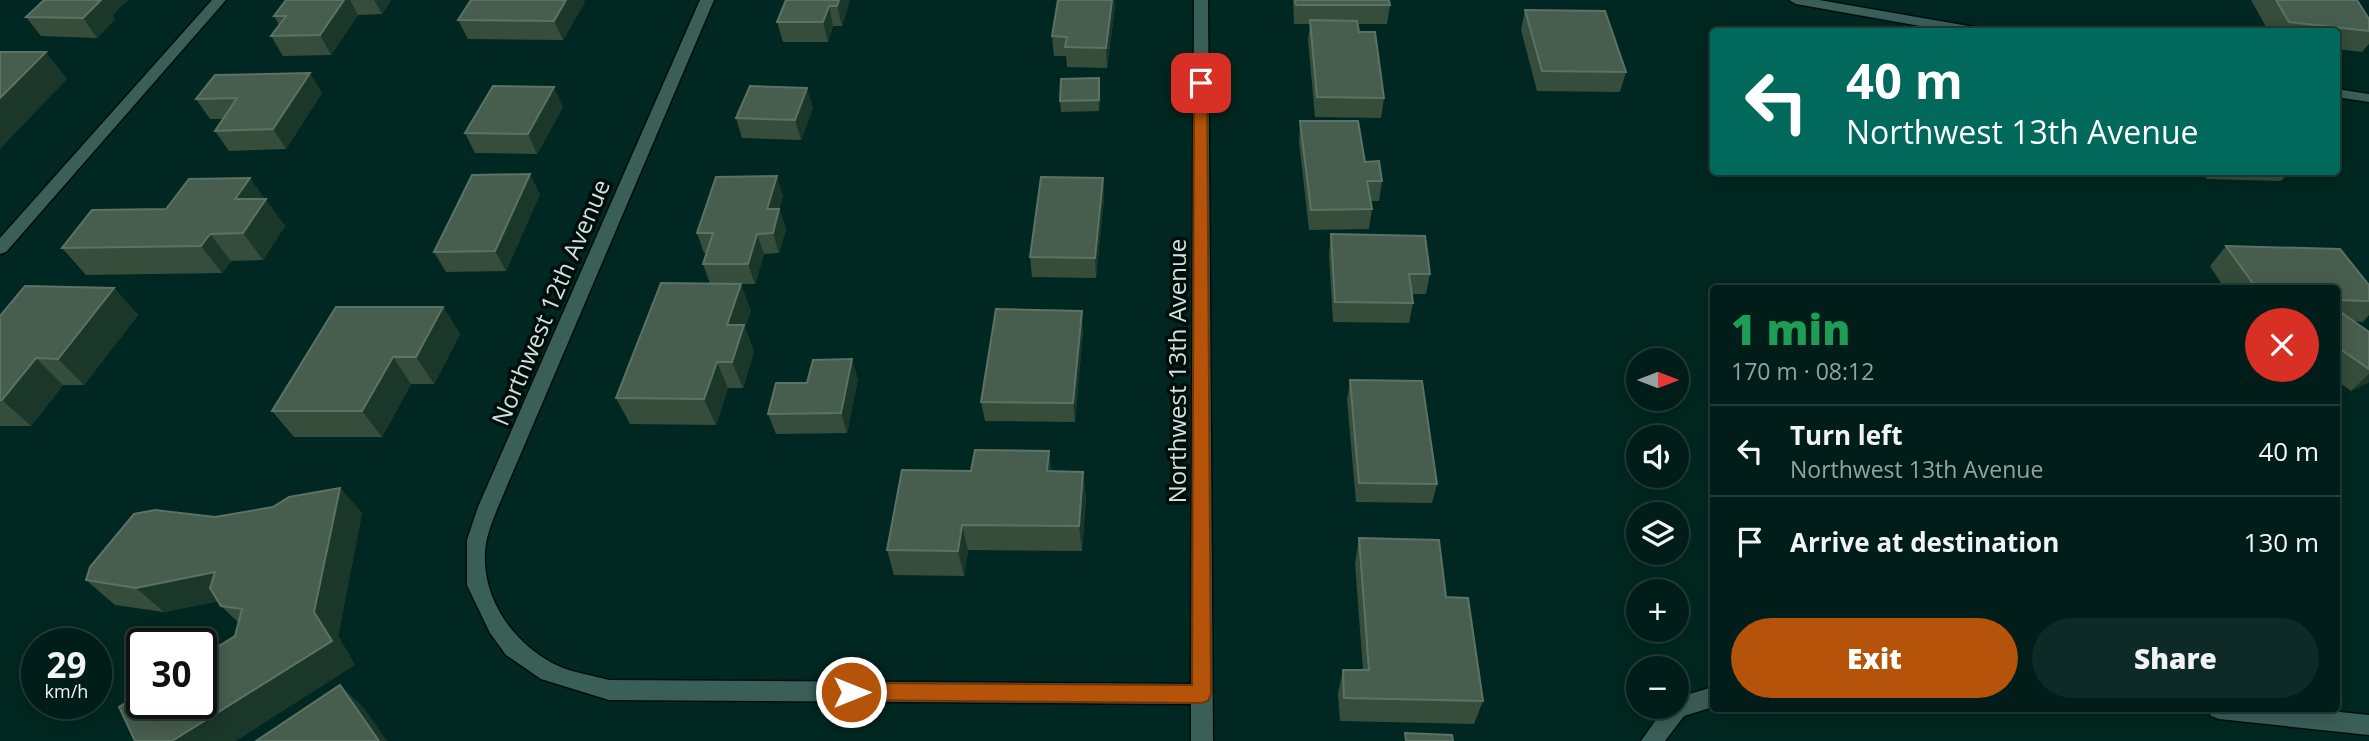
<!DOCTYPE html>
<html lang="en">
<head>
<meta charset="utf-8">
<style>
	body { margin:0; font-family:"Open Sans",sans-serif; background:#0e2a26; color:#f1f3f6; height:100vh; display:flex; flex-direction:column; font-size:26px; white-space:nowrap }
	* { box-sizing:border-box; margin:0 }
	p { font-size:23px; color:#95a2a2 }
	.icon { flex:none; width:38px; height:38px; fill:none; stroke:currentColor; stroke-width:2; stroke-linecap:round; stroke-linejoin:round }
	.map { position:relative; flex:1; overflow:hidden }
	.details { position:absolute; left:1710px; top:285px; width:630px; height:427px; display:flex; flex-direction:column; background:#001d19; border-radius:7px; box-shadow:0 4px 18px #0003,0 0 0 2px #223b38 }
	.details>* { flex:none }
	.top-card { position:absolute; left:1710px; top:28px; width:630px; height:147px; border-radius:7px; box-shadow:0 4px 18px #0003,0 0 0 2px #223b38; background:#00695c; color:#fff; overflow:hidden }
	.needle { width:46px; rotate:90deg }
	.fabs { position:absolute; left:1626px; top:348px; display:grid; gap:14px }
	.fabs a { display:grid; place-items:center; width:63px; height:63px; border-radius:50%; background:#001d19; box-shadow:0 4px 18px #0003,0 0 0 2px #223b38; font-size:35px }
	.speed { position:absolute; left:21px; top:628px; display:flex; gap:14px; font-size:35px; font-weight:700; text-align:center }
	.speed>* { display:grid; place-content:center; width:91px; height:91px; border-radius:50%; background:#001d19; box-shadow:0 4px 18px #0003,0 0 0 2px #223b38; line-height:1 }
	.speed small { font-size:18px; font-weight:400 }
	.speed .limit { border:4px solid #111; border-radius:10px; background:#fff; color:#111 }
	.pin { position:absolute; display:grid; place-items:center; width:60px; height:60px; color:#fff; margin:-30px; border-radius:14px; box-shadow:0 4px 10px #0006 }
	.me { position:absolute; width:77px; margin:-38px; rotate:90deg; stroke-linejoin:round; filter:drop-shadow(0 0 5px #0008) }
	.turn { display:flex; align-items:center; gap:24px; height:147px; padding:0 21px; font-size:32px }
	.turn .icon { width:91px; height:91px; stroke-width:2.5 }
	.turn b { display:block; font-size:49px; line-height:60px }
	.round { display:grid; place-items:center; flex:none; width:74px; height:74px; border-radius:37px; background:#0e2a26 }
	.summary { display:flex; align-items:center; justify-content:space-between; height:119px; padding:0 21px }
	h1 { font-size:42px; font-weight:800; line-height:52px; color:#1e9e55 }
	.button { display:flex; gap:14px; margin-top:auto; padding:14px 21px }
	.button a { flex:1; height:80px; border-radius:42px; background:#b45309; color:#fff; font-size:28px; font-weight:800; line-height:80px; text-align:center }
	.button a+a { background:#0e2a26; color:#f1f3f6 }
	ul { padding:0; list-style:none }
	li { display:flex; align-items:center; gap:21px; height:91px; padding:0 21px; border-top:2px solid #223b38 }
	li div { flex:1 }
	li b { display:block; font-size:26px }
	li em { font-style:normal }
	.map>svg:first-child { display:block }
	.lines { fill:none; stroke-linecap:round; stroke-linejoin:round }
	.service-casing { stroke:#000e0b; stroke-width:3 }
	.minor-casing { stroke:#000e0b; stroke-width:3 }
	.service { fill:#3a5f58; fill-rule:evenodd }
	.minor { fill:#3a5f58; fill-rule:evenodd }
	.wall { fill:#364d3b }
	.shaded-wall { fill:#1a3729 }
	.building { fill:#475d4d; stroke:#5c7264; stroke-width:2 }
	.route { fill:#b45309; stroke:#753606; stroke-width:2 }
	.labels { text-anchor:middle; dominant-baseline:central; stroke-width:7; stroke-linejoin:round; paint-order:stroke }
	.street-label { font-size:24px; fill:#cee2de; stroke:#010d0a }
</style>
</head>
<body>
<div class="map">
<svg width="2369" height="741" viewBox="0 0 2369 741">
	<rect width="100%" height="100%" fill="#002721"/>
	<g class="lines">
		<defs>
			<g id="service">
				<polygon points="1713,687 1713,707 1684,716 1665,741 1641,741 1665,707 1676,707 1676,698"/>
				<polygon points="2208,709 2311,709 2369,715 2369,735 2219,719 2211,716"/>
			</g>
			<g id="minor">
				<polygon points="212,0 226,0 6,252 0,254 0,238"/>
				<path d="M700,0H714L498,507C494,517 490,527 487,538C476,589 508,639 552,663C568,672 591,675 609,680L1191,684L1194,0H1208L1213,741H1191V704L609,700L541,679L506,655L490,633L467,585V540L478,507Z"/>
				<polygon points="1789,0 1819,0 1980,28 1986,32 1954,32 1796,4"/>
				<polygon points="2336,89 2369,94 2369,102 2336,97"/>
			</g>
		</defs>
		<use href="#service" class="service-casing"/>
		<use href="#minor" class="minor-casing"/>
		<use href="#service" class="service"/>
		<use href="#minor" class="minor"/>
	</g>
	<g class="wall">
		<polygon points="44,0 128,0 112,15 115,19 97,38 41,36 26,17"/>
		<polygon points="286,0 391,0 382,14 358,15 331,55 283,56 271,36 279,25 274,16"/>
		<polygon points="850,0 842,26 833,26 828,42 783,42 777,22"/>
		<polygon points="1058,0 1114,0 1115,6 1107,68 1067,67 1066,56 1054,56 1052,36"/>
		<polygon points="1293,0 1389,0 1390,5 1387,24 1358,24 1359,32 1384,98 1381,118 1315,117 1308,40 1310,24 1294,24"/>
		<polygon points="2251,0 2357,0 2369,19 2369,44 2362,52 2336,49 2336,32 2269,32"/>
		<polygon points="585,2 563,40 468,39 458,20"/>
		<polygon points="1525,10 1626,72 1620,92 1537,91 1521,30"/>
		<polygon points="1100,88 1099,111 1061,112 1060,101"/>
		<polygon points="322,93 286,149 229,151 215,131 223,119 210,119 196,99"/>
		<polygon points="563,107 537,154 475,153 465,133"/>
		<polygon points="813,108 801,140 742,138 736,118"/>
		<polygon points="1300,121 1382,181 1379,201 1370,201 1372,209 1369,229 1309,230 1299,141"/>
		<polygon points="2202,172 2289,172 2281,181 2207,179"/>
		<polygon points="1103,178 1104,198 1096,278 1032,277 1030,257"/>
		<polygon points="540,194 506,271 446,272 434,252"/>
		<polygon points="783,196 779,209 786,229 779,253 764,254 755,284 737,284 751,311 745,327 754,352 743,388 728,388 716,425 630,424 616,398 710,284 703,264 706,253 704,253 697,233"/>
		<polygon points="265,199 285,226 263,260 231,261 222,273 86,275 62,248 166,209"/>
		<polygon points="1331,234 1430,274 1426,294 1412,294 1413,303 1409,323 1333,322 1329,254"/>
		<polygon points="2226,246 2369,285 2369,315 2363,322 2353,321 2369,332 2369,382 2351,391 2336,380 2336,289 2225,289 2210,266"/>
		<polygon points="114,288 138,315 84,385 63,385 31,426 0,426 0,316"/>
		<polygon points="443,307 460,334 434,384 411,384 382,437 294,437 272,411"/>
		<polygon points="1083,330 1075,422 985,421 981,402"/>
		<polygon points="858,379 847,433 776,434 768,414 807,383"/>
		<polygon points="1350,380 1437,484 1432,503 1356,502 1347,400"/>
		<polygon points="1052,471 1083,472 1086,498 1082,551 968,550 964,576 894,575 887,550"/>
		<polygon points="340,488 362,513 338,636 355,665 239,623 221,606 218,601 164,612 115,605 86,580 215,517 273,507"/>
		<polygon points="1359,538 1446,597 1483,701 1474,724 1340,721 1338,693 1343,670 1363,670 1355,563"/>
	</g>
	<g class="shaded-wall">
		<polygon points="95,0 128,0 112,15 115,19 97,38 83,18"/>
		<polygon points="344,0 350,0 358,15 331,55 320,35"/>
		<polygon points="374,0 391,0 382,14"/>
		<polygon points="566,0 584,0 585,2 563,40 554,21"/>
		<polygon points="839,0 850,0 842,26 837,6"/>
		<polygon points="1112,0 1114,0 1115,6 1107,68 1106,48"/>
		<polygon points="829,6 833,26 828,42 823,22"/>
		<polygon points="46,52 67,79 0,149 0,98"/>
		<polygon points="310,73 322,93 286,149 273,129"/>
		<polygon points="554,87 563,107 537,154 528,134"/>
		<polygon points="807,88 813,108 801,140 795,120"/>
		<polygon points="530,174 540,194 506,271 495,251"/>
		<polygon points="777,176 783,196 773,229 767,209"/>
		<polygon points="250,178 285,226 263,260 243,233 235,199"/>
		<polygon points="1103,178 1104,198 1096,278 1095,258"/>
		<polygon points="779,209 786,229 779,253 773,233"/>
		<polygon points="210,234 231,261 222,273 201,246"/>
		<polygon points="757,234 764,254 755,284 748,264"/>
		<polygon points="741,284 751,311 745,327 754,352 743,388 732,362 727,325"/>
		<polygon points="114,288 138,315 84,385 58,359"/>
		<polygon points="443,307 460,334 434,384 416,357"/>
		<polygon points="1082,311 1083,330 1075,422 1073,403"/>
		<polygon points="393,357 411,384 382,437 362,411"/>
		<polygon points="36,358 63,385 31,426 2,400"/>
		<polygon points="852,359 858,379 847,433 841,413"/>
		<polygon points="717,362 728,388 716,425 704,399"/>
		<polygon points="2369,374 2369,382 2351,391"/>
		<polygon points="1049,451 1053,477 1047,471"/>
		<polygon points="1083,472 1086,498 1082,551 1079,526"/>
		<polygon points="340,488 362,513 338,636 355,665 236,741 172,741 314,612"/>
		<polygon points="962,525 968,550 964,576 958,551"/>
		<polygon points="215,572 241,597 164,612 136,588"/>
		<polygon points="340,685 364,708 387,741 379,741"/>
	</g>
	<g class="building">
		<polygon points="44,0 101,0 83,18 26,17"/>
		<polygon points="286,0 344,0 320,35 271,36 286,16 274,16"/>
		<polygon points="471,0 566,0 554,21 458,20"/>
		<polygon points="786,0 839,0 837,6 829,6 823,22 777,22"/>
		<polygon points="1058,0 1112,0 1106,48 1065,47 1067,37 1052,36"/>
		<polygon points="1295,0 1389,0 1390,5 1296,5"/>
		<polygon points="2276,0 2357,0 2369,19 2369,31 2289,22"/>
		<polygon points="1525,10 1605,11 1626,72 1542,71"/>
		<polygon points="1310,20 1357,21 1359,32 1375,32 1384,98 1317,97"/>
		<polygon points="0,52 46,52 0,98"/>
		<polygon points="310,73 273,129 215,131 237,98 196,99 215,75"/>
		<polygon points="1099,78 1099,100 1060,101 1061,79"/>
		<polygon points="493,86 554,87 528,134 465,133"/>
		<polygon points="750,86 807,88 795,120 736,118"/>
		<polygon points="1300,121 1358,121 1365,162 1379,161 1382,181 1367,181 1372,209 1311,210"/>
		<polygon points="530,174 495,251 434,252 472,175"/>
		<polygon points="777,176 767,209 779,209 773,233 757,234 748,264 703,264 713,233 697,233 716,177"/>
		<polygon points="1041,177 1103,178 1095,258 1030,257"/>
		<polygon points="250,178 235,199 266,199 243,233 210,234 201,246 62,248 92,210 166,209 189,179"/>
		<polygon points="1331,234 1425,236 1430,274 1409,274 1413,303 1335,302"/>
		<polygon points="2226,246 2340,249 2369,285 2369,301 2336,300 2336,289 2257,289"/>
		<polygon points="661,283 741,284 727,325 744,325 732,362 717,362 704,399 616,398"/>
		<polygon points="25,286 114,288 58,359 36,358 2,400 0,400 0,316"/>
		<polygon points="336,307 443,307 416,357 393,357 362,411 272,411"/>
		<polygon points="996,309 1082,311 1073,403 981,402"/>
		<polygon points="2339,311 2369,332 2369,369 2336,346 2336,313"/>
		<polygon points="852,359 841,413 768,414 776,383 807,383 813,360"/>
		<polygon points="1350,380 1422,381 1437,484 1359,483"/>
		<polygon points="975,450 1049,451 1047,471 1083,472 1079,526 962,525 958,551 887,550 902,470 971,471"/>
		<polygon points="340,488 314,612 332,641 172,741 135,741 119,707 142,693 142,704 201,704 201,657 235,636 242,609 221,606 210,588 215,572 136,588 86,580 90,567 134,514 155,510 215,517 273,507 289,497"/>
		<polygon points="1359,538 1439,540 1446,597 1468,598 1483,701 1344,698 1343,670 1369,670"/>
		<polygon points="340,685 379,741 256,741"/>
		<polygon points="1405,733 1452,735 1453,741 1406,741"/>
	</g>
	<polygon class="route" points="1201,79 1207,83 1211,694 1208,701 1201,703 851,700 844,698 842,692 844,685 851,683 1192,685 1194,83"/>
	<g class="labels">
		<g class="street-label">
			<text transform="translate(550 302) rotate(-67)">Northwest 12th Avenue</text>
			<text transform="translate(1176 371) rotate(-90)">Northwest 13th Avenue</text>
		</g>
	</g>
</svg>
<div class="fabs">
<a><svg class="needle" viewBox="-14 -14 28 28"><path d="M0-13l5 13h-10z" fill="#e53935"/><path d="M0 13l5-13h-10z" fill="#95a2a2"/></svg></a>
<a><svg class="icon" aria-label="sound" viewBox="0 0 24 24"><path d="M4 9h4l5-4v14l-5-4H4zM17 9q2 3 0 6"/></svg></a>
<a><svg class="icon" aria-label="layers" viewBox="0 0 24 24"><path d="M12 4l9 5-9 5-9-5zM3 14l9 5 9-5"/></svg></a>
<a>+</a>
<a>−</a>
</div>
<div class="speed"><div>29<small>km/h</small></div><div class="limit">30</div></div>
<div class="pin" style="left:1201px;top:83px;background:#d93025"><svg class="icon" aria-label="arrive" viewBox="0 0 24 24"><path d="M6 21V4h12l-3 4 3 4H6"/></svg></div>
<svg class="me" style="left:851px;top:692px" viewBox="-20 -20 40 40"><circle r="17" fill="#b45309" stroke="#fff" stroke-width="3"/><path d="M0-11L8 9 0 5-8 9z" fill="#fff"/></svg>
<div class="top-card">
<div class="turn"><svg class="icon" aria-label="left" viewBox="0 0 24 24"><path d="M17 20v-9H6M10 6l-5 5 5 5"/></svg><div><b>40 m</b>Northwest 13th Avenue</div></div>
</div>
<section class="details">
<div class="summary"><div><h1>1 min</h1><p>170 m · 08:12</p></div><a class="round" style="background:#d93025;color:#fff"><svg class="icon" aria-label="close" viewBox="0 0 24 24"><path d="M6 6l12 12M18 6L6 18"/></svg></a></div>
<ul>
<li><svg class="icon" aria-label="left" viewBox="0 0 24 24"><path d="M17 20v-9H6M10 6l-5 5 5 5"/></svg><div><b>Turn left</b><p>Northwest 13th Avenue</p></div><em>40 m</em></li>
<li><svg class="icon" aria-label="arrive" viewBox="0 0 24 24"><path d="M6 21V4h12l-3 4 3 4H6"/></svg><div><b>Arrive at destination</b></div><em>130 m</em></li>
</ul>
<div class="button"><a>Exit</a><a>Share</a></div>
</section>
</div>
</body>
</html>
